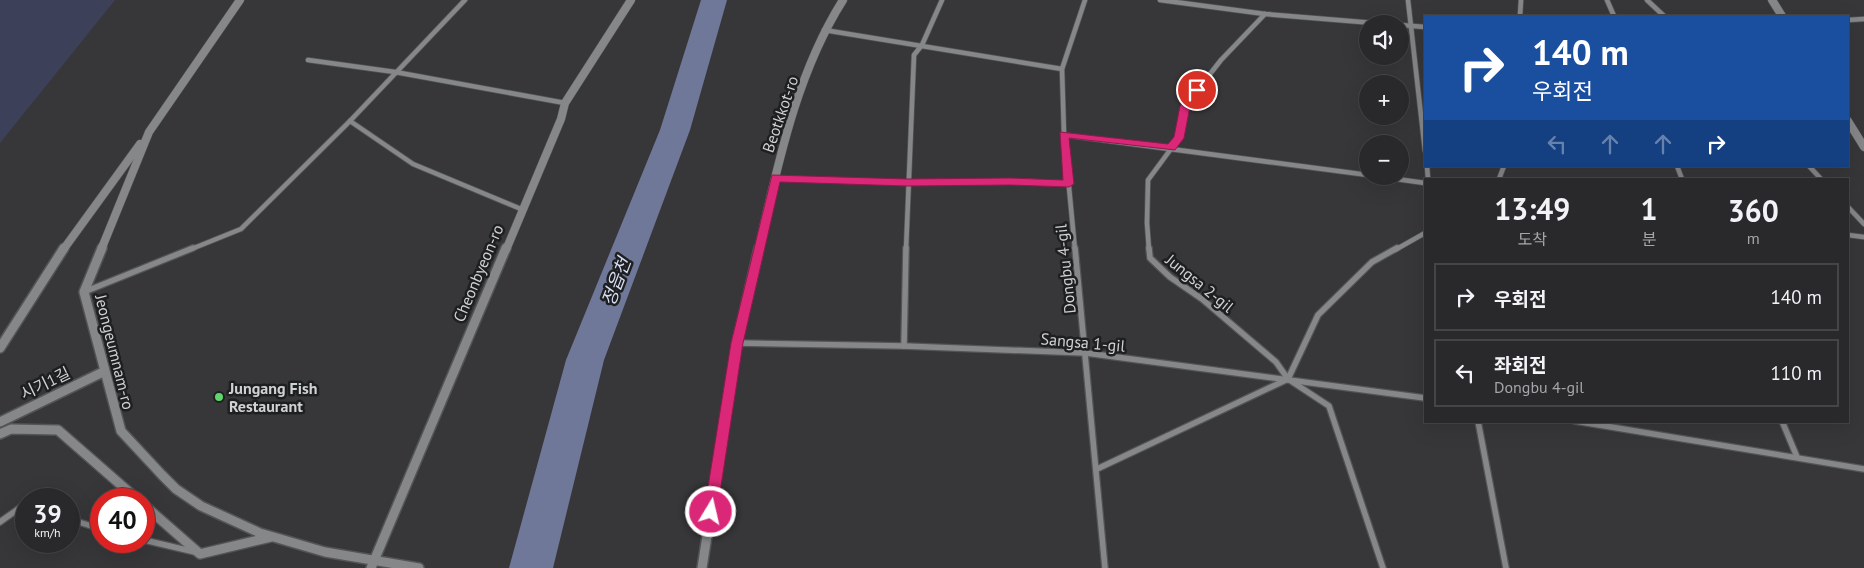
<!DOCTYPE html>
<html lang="ko">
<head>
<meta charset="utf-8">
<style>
	body { margin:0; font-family:"PT Sans","Noto Sans KR",sans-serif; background:#313134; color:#f1f3f6; height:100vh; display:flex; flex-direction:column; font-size:19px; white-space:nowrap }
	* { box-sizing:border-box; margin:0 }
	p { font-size:16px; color:#a5a6a9 }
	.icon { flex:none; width:28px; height:28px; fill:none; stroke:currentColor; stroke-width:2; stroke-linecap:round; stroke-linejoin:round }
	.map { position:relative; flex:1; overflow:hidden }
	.sheet { position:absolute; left:1424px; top:178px; width:425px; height:245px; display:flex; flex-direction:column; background:#29292c; border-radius:0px; box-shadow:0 5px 20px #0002,0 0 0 1px #454548 }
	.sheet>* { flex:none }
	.top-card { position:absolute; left:1424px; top:15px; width:425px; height:152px; border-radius:0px; box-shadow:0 5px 20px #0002,0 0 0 1px #454548; background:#1a4fa0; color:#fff; overflow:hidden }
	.tools { position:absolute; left:1359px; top:15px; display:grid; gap:10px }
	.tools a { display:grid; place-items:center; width:50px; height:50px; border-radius:50%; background:#29292c; box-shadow:0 5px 20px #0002,0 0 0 1px #454548; font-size:25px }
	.speed { position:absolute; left:15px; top:488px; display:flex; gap:10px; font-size:25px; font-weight:700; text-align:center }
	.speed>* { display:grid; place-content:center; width:65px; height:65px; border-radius:50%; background:#29292c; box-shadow:0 5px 20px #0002,0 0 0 1px #454548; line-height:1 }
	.speed small { font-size:12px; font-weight:400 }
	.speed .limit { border:8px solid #d22; background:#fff; color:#111 }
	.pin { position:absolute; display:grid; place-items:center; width:42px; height:42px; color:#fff; margin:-21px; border:2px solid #fff; border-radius:50%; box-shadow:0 1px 5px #0007 }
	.me { position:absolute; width:55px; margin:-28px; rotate:9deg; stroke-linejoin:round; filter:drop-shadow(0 0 4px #0008) }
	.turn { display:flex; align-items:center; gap:18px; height:105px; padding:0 25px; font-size:22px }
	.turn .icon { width:65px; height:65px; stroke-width:2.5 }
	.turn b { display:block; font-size:35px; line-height:42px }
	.lanes { display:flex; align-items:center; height:48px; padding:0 25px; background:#0003; justify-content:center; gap:25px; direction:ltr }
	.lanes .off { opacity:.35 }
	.eta { display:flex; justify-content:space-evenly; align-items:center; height:85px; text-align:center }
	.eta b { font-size:30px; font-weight:800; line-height:35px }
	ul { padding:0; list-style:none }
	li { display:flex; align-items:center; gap:15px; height:68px; margin:0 10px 8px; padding:0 15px; border:2px solid #454548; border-radius:0px }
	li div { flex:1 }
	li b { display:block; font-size:19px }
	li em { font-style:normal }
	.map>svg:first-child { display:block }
	.green { fill:#3c4159 }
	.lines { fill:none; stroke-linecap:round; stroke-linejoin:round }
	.river { fill:#707899; fill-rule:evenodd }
	.minor-far1-casing { stroke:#535456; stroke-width:6 }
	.minor-casing { stroke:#535456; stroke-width:8 }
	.tertiary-far1-casing { stroke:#535456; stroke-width:9 }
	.tertiary-casing { stroke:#535456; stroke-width:12 }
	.minor-far1 { stroke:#868789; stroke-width:4.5 }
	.minor { stroke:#868789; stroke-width:5.5 }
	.tertiary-far1 { stroke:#868789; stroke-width:8 }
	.tertiary { stroke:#868789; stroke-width:9 }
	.route { fill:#db2777; stroke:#8e194d }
	.poi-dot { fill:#5fd56b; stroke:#1e1f20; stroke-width:2 }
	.labels { text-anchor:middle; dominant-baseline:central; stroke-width:5; stroke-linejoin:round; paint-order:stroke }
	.street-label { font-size:16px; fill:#d0d1d2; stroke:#1e1f20 }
	.poi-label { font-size:16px; font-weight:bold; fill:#d0d1d2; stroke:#1e1f20; text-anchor:start }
	.water-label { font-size:18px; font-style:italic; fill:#d7ddf4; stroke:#1e1f20 }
</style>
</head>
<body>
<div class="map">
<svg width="1864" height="568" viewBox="0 0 1864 568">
	<rect width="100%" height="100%" fill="#37373a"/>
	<polygon class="green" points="0,0 115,0 0,143"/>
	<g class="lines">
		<polygon class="river" points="701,0 727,0 690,130 604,360 553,568 509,568 566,360 660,130"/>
		<defs>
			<g id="minor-far1">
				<polyline points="1160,0 1265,14 1386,24"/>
				<polyline points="1408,0 1425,151"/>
				<polyline points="1607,0 1614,16"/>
				<polyline points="1647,0 1664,16"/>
				<polyline points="1520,16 1521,0"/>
				<polyline points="1848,20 1864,19"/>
				<polyline points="1400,25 1425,27"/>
				<polyline points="824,30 1062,69"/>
				<polyline points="308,60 395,72 565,103"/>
				<polyline points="350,121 413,164 521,209"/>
				<polyline points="1064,135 1368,175"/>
				<polyline points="1427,166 1428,179"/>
				<polyline points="1677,166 1682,179"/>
				<polyline points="1809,166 1821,179"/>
				<polyline points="1374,176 1425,183"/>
				<polyline points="775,178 907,183 1025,181 1069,184"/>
				<polyline points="1499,179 1504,166"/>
				<polyline points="1848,207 1864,224"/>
				<polyline points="1848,235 1864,237"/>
				<polyline points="189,250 241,229 350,121 465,0"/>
				<polyline points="906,250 914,55 922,45 942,0"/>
				<polyline points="1075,250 1064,135 1062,69 1085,0"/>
				<polyline points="1149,250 1147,223 1148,180 1179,138 1185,106 1221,60 1265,14"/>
				<polyline points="1395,250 1425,233"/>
			</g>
			<g id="minor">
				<polyline points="1075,248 1105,568"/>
				<polyline points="1149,248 1150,258 1170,277 1202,299 1276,362 1288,379 1329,406 1383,568"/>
				<polyline points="84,292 193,248"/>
				<polyline points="737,343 904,346 1086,353 1425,398"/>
				<polyline points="904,346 906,248"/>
				<polyline points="1288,379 1318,315 1372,262 1397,248"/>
				<polyline points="1478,421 1506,568"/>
				<polyline points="1575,421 1864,469"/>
				<polyline points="1782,421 1797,457"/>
				<polyline points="1097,469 1288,379"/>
				<polyline points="69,519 101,529"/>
				<polyline points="0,522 21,507 26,508"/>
				<polyline points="144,540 195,552"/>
			</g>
			<g id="tertiary-far1">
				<polyline points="1772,0 1782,16"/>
				<polyline points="1848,121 1864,147"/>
				<polyline points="63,250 140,144"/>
				<polyline points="101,250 149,132 240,0"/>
				<polyline points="506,250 561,119 565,103 631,0"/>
				<path d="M758,250C778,165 796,74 843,0"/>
			</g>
			<g id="tertiary">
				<polyline points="102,248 84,292 121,431 162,475 176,489 201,506 260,533 325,552 419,568"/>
				<polyline points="0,348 64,248"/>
				<polyline points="0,422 103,372"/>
				<polyline points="0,434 11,429 58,430 137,499"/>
				<polyline points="144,505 200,554 271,537"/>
				<polyline points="371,568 506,248"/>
				<polyline points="702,568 737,343 759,248"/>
			</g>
		</defs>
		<use href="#minor-far1" class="minor-far1-casing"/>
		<use href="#minor" class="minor-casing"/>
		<use href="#tertiary-far1" class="tertiary-far1-casing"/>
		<use href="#tertiary" class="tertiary-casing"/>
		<use href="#minor-far1" class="minor-far1"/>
		<use href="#minor" class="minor"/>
		<use href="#tertiary-far1" class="tertiary-far1"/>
		<use href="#tertiary" class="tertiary"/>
	</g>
	<polygon class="route" points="1197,87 1202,90 1190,106 1184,138 1175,150 1069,138 1074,184 1069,187 1010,185 907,186 780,182 743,343 717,512 715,516 711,518 706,516 704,512 731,343 772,175 907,179 1010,178 1063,180 1060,132 1168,144 1174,137 1180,106 1194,88"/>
	<circle class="poi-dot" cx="219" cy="397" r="5"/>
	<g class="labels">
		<g class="street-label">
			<text transform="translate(780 114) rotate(-71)">Beotkkot-ro</text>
			<text transform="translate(1065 269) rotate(-96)">Dongbu 4-gil</text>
			<text transform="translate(478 273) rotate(-67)">Cheonbyeon-ro</text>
			<text transform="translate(1200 283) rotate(39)">Jungsa 2-gil</text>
			<text transform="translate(1083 342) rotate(5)">Sangsa 1-gil</text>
			<text transform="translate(115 352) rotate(76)">Jeongeumnam-ro</text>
			<text transform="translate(45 383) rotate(-26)">시기1길</text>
		</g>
		<g class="poi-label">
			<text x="229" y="388">Jungang Fish<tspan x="229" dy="18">Restaurant</tspan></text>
		</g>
		<g class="water-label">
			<text transform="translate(616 282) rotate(-69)">정읍천</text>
		</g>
	</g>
</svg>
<div class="tools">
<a><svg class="icon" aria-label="sound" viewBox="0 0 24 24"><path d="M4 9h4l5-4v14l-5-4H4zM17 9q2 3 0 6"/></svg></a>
<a>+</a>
<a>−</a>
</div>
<div class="speed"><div>39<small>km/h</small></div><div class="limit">40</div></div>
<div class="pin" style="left:1197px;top:90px;background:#d93025"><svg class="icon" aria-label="arrive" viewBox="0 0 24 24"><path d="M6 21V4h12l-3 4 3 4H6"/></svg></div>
<svg class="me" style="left:711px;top:512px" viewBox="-20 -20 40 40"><circle r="17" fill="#db2777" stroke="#fff" stroke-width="3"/><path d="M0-11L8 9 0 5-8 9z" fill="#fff"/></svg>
<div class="top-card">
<div class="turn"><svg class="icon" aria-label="right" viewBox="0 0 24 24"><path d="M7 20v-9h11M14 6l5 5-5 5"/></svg><div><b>140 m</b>우회전</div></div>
<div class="lanes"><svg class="icon off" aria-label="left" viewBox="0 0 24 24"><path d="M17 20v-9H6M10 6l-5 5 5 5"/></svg><svg class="icon off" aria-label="ahead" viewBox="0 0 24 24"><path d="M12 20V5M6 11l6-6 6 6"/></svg><svg class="icon off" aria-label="ahead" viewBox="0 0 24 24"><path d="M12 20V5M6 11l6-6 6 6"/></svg><svg class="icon" aria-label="right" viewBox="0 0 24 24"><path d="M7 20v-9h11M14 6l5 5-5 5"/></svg></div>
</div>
<section class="sheet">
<div class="eta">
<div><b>13:49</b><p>도착</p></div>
<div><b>1</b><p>분</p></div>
<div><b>360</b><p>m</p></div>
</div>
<ul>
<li><svg class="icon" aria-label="right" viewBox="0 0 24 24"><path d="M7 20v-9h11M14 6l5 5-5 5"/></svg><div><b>우회전</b></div><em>140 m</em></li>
<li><svg class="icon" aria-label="left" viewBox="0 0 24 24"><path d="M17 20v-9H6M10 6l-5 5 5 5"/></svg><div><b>좌회전</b><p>Dongbu 4-gil</p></div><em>110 m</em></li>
</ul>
</section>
</div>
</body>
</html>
